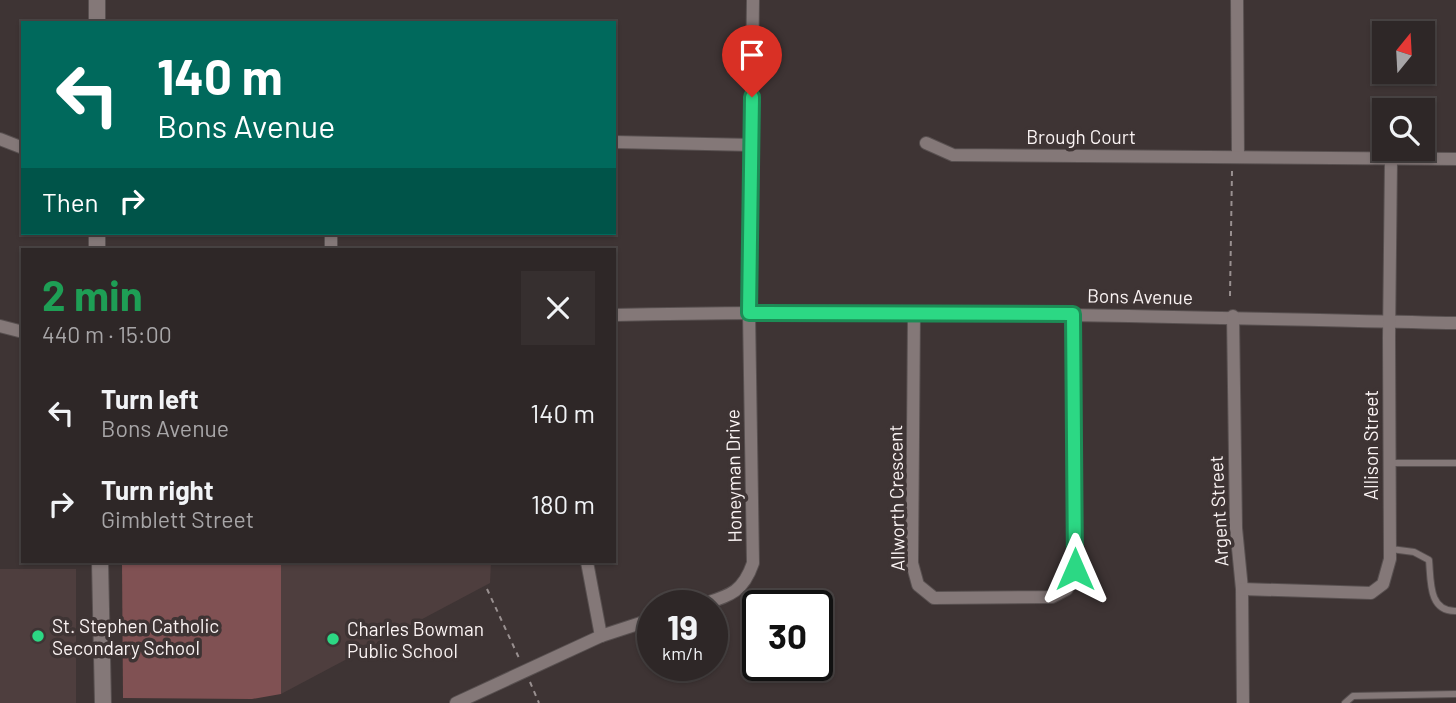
<!DOCTYPE html>
<html lang="en">
<head>
<meta charset="utf-8">
<style>
	body { margin:0; font-family:Barlow,sans-serif; background:#362f2f; color:#f1f3f6; height:100vh; display:flex; flex-direction:column; font-size:26px; white-space:nowrap }
	* { box-sizing:border-box; margin:0 }
	p { font-size:23px; color:#a7a5a7 }
	.icon { flex:none; width:38px; height:38px; fill:none; stroke:currentColor; stroke-width:2; stroke-linecap:round; stroke-linejoin:round }
	.map { position:relative; flex:1; overflow:hidden }
	.side { position:absolute; left:21px; top:248px; width:595px; height:315px; display:flex; flex-direction:column; background:#2e2727; border-radius:0px; box-shadow:0 2px 5px #0004,0 0 0 2px #494444 }
	.side>* { flex:none }
	.guide { position:absolute; left:21px; top:21px; width:595px; height:214px; border-radius:0px; box-shadow:0 2px 5px #0004,0 0 0 2px #494444; background:#00695c; color:#fff; overflow:hidden }
	.needle { width:46px; rotate:18deg }
	.tools { position:absolute; left:1372px; top:21px; display:grid; gap:14px }
	.tools a { display:grid; place-items:center; width:63px; height:63px; border-radius:0px; background:#2e2727; box-shadow:0 2px 5px #0004,0 0 0 2px #494444; font-size:35px }
	.speed { position:absolute; left:637px; top:590px; display:flex; gap:14px; font-size:35px; font-weight:700; text-align:center }
	.speed>* { display:grid; place-content:center; width:91px; height:91px; border-radius:50%; background:#2e2727; box-shadow:0 2px 5px #0004,0 0 0 2px #494444; line-height:1 }
	.speed small { font-size:18px; font-weight:400 }
	.speed .limit { border:4px solid #111; border-radius:10px; background:#fff; color:#111 }
	.pin { position:absolute; display:grid; place-items:center; width:60px; height:60px; color:#fff; margin:-72px -30px; border-radius:50% 50% 50% 0; rotate:-45deg; box-shadow:0 0 7px #0007 }
	.pin .icon { rotate:45deg }
	.me { position:absolute; width:77px; margin:-38px; rotate:0deg; stroke-linejoin:round; filter:drop-shadow(0 0 5px #0008) }
	.turn { display:flex; align-items:center; gap:24px; height:147px; padding:0 21px; font-size:32px }
	.turn .icon { width:91px; height:91px; stroke-width:2.5 }
	.turn b { display:block; font-size:49px; line-height:60px }
	.then { display:flex; align-items:center; height:66px; padding:0 21px; background:#0003; gap:14px; font-size:26px }
	.round { display:grid; place-items:center; flex:none; width:74px; height:74px; border-radius:0px; background:#362f2f }
	.head { display:flex; align-items:center; justify-content:space-between; height:119px; padding:0 21px }
	h1 { font-size:42px; font-weight:700; line-height:52px; color:#1e9e55 }
	ul { padding:0; list-style:none }
	li { display:flex; align-items:center; gap:21px; height:91px; padding:0 21px }
	li div { flex:1 }
	li b { display:block; font-size:26px }
	li em { font-style:normal }
	.map>svg:first-child { display:block }
	.built { fill:#4e3e3e }
	.park { fill:#805153 }
	.lines { fill:none; stroke-linecap:round; stroke-linejoin:round }
	.service-casing { stroke:#585050; stroke-width:8 }
	.minor-casing { stroke:#585050; stroke-width:14 }
	.tertiary-casing { stroke:#585050; stroke-width:18 }
	.path { stroke:#999090; stroke-width:2; stroke-dasharray:5 5; stroke-linecap:butt }
	.service { stroke:#847878; stroke-width:6 }
	.minor { stroke:#847878; stroke-width:12 }
	.tertiary { stroke:#847878; stroke-width:16 }
	.route-casing { stroke:#1d8c56; stroke-width:18 }
	.route { stroke:#2cd884; stroke-width:12 }
	.poi-dot { fill:#2cd884; stroke:#3e3434; stroke-width:2.5 }
	.labels { text-anchor:middle; dominant-baseline:central; stroke-width:7; stroke-linejoin:round; paint-order:stroke }
	.street-label { font-size:19px; fill:#faf3f3; stroke:#3e3434 }
	.poi-label { font-size:19px; fill:#faf3f3; stroke:#3e3434; text-anchor:start }
</style>
</head>
<body>
<div class="map">
<svg width="1456" height="703" viewBox="0 0 1456 703">
	<rect width="100%" height="100%" fill="#3e3434"/>
	<g class="built">
		<polygon points="281,562 491,562 490,583 281,694"/>
		<rect x="0" y="569" width="76" height="134"/>
	</g>
	<polygon class="park" points="122,562 281,562 281,694 252,699 123,698"/>
	<g class="lines">
		<defs>
			<g id="service">
				<polyline points="1390,463 1456,463"/>
				<path d="M1391,549L1414,552L1429,560C1431,580 1428,612 1456,611"/>
				<polyline points="1345,703 1353,696 1456,694"/>
			</g>
			<g id="minor">
				<polyline points="1237,0 1238,157"/>
				<polyline points="0,139 23,148"/>
				<polyline points="614,142 752,145"/>
				<polyline points="926,143 953,155 1456,159"/>
				<polyline points="331,250 331,233"/>
				<polyline points="914,314 912,563 918,585 934,598 1052,597 1067,589 1075,569 1073,314"/>
				<path d="M614,315C895,309 1175,317 1456,323"/>
				<polyline points="1233,316 1236,528 1242,589 1243,703"/>
				<polyline points="0,326 23,332"/>
				<polyline points="587,562 601,636"/>
				<polyline points="1242,589 1371,593 1383,584 1390,559 1389,338 1391,160"/>
				<path d="M697,606C727,596 742,595 753,563L749,313L753,0"/>
				<polyline points="456,703 601,636 653,619"/>
			</g>
			<g id="tertiary">
				<polyline points="97,23 97,0"/>
				<polyline points="97,233 97,250"/>
				<polyline points="100,562 103,703"/>
			</g>
		</defs>
		<use href="#service" class="service-casing"/>
		<use href="#minor" class="minor-casing"/>
		<use href="#tertiary" class="tertiary-casing"/>
		<g class="path">
			<polyline points="1230,296 1232,171"/>
			<polyline points="487,589 519,658"/>
			<polyline points="530,682 539,703"/>
		</g>
		<use href="#service" class="service"/>
		<use href="#minor" class="minor"/>
		<use href="#tertiary" class="tertiary"/>
	</g>
	<g class="lines">
		<defs>
			<polyline id="route" points="752,97 749,313 1073,314 1075,569"/>
		</defs>
		<use href="#route" class="route-casing"/>
		<use href="#route" class="route"/>
	</g>
	<g class="poi-dot">
		<circle cx="38" cy="636" r="7"/>
		<circle cx="333" cy="639" r="7"/>
	</g>
	<g class="labels">
		<g class="street-label">
			<text x="1081" y="136">Brough Court</text>
			<text transform="translate(1140 296) rotate(1)">Bons Avenue</text>
			<text transform="translate(1370 445) rotate(-90)">Allison Street</text>
			<text transform="translate(733 476) rotate(-91)">Honeyman Drive</text>
			<text transform="translate(896 498) rotate(-91)">Allworth Crescent</text>
			<text transform="translate(1218 511) rotate(-93)">Argent Street</text>
		</g>
		<g class="poi-label">
			<text x="52" y="625">St. Stephen Catholic<tspan x="52" dy="22">Secondary School</tspan></text>
			<text x="347" y="628">Charles Bowman<tspan x="347" dy="22">Public School</tspan></text>
		</g>
	</g>
</svg>
<div class="tools">
<a><svg class="needle" viewBox="-14 -14 28 28"><path d="M0-13l5 13h-10z" fill="#e53935"/><path d="M0 13l5-13h-10z" fill="#a7a5a7"/></svg></a>
<a><svg class="icon" aria-label="search" viewBox="0 0 24 24"><circle cx="10" cy="10" r="6"/><path d="M15 15l6 6"/></svg></a>
</div>
<div class="speed"><div>19<small>km/h</small></div><div class="limit">30</div></div>
<div class="pin" style="left:752px;top:97px;background:#d93025"><svg class="icon" aria-label="arrive" viewBox="0 0 24 24"><path d="M6 21V4h12l-3 4 3 4H6"/></svg></div>
<svg class="me" style="left:1075px;top:569px" viewBox="-20 -20 40 40"><path d="M0-17L14 15 0 8-14 15z" fill="#2cd884" stroke="#fff" stroke-width="4"/></svg>
<div class="guide">
<div class="turn"><svg class="icon" aria-label="left" viewBox="0 0 24 24"><path d="M17 20v-9H6M10 6l-5 5 5 5"/></svg><div><b>140 m</b>Bons Avenue</div></div>
<div class="then">Then<svg class="icon" aria-label="right" viewBox="0 0 24 24"><path d="M7 20v-9h11M14 6l5 5-5 5"/></svg></div>
</div>
<section class="side">
<div class="head"><div><h1>2 min</h1><p>440 m · 15:00</p></div><a class="round"><svg class="icon" aria-label="close" viewBox="0 0 24 24"><path d="M6 6l12 12M18 6L6 18"/></svg></a></div>
<ul>
<li><svg class="icon" aria-label="left" viewBox="0 0 24 24"><path d="M17 20v-9H6M10 6l-5 5 5 5"/></svg><div><b>Turn left</b><p>Bons Avenue</p></div><em>140 m</em></li>
<li><svg class="icon" aria-label="right" viewBox="0 0 24 24"><path d="M7 20v-9h11M14 6l5 5-5 5"/></svg><div><b>Turn right</b><p>Gimblett Street</p></div><em>180 m</em></li>
</ul>
</section>
</div>
</body>
</html>
